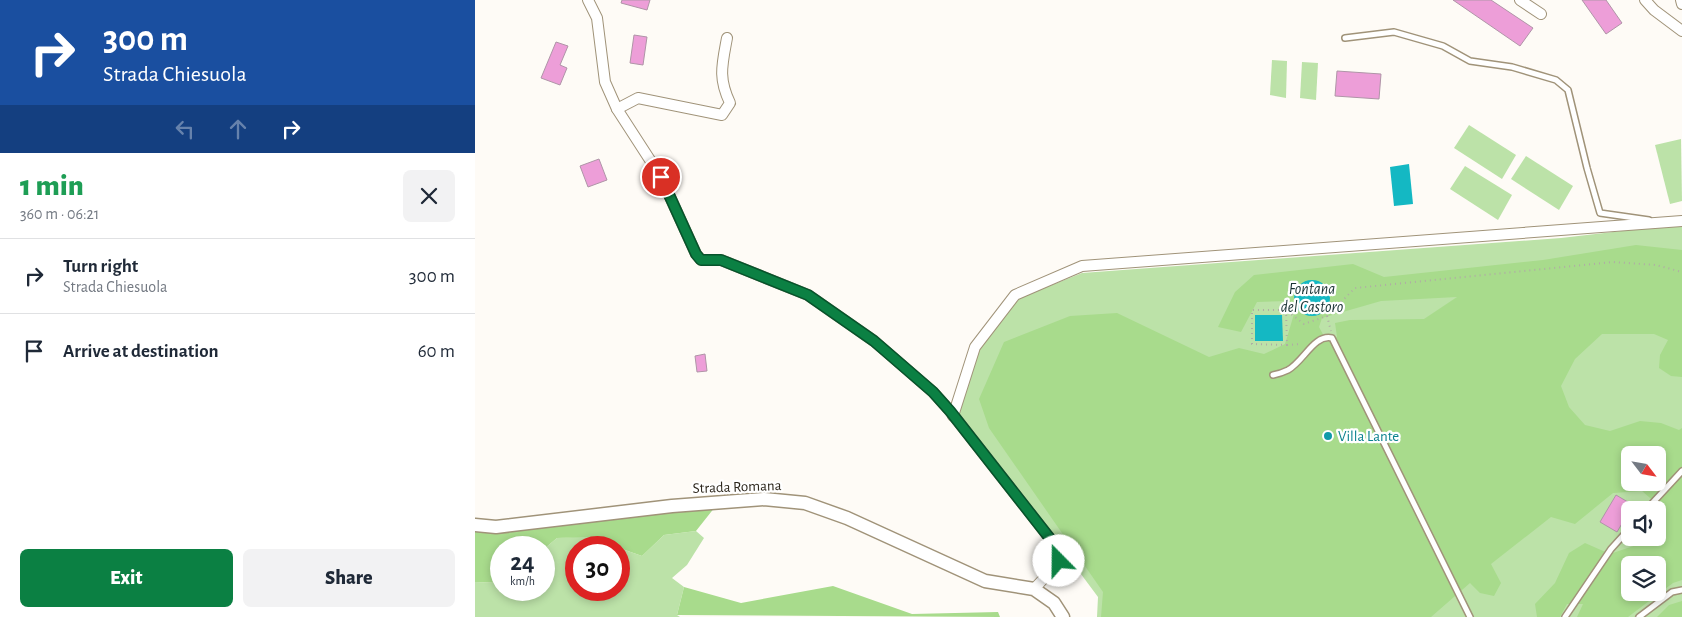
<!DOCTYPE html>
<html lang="en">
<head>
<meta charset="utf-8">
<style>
	body { margin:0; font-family:"Alegreya Sans",sans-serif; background:#f2f2f3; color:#1f2937; height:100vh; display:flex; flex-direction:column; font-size:19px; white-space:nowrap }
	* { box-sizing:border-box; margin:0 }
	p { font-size:16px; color:#747a83 }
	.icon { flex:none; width:28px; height:28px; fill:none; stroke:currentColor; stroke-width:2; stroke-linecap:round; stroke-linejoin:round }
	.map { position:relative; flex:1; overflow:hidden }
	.sheet { display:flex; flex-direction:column; background:#fff; width:475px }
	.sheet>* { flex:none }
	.banner { background:#1a4fa0; color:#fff; overflow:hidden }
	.needle { width:32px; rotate:121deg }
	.fabs { position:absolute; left:1146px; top:446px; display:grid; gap:10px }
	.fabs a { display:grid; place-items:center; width:45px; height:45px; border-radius:8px; background:#fff; box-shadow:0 2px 8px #0003; font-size:25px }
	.speed { position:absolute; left:15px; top:536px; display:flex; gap:10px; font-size:25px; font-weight:700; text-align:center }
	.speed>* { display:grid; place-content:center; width:65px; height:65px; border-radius:50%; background:#fff; box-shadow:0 2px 8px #0003; line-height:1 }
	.speed small { font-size:12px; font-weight:400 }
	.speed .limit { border:8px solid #d22; background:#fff; color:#111 }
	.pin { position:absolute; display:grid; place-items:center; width:42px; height:42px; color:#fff; margin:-21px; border:2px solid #fff; border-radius:50%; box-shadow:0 1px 5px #0007 }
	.me { position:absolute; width:55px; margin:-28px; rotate:338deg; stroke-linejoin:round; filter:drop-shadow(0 0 4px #0008) }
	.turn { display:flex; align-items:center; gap:18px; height:105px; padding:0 20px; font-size:22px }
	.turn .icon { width:65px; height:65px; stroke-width:2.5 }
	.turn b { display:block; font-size:35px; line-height:42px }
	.lanes { display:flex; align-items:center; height:48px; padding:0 20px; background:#0003; justify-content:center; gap:25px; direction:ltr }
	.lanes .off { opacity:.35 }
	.round { display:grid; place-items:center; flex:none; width:52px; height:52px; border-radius:8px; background:#f2f2f3 }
	.summary { display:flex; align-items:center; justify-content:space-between; height:85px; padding:0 20px }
	h1 { font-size:30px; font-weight:800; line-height:38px; color:#1e9e55 }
	.primary-button { display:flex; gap:10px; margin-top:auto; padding:10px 20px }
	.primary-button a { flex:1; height:58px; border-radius:8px; background:#0b8043; color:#fff; font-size:20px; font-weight:800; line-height:58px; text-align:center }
	.primary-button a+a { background:#f2f2f3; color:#1f2937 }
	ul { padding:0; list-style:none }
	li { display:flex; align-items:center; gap:15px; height:75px; padding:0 20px; border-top:1px solid #e0e1e3 }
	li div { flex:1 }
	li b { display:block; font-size:19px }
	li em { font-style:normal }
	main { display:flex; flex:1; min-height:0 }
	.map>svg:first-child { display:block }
	.green { fill:#bce2a8; fill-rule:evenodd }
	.forest { fill:#a8db8c; fill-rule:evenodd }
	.water { fill:#14b8c3 }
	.building { fill:#ed9ed8; stroke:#af95a7 }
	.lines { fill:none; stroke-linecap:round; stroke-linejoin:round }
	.service-casing { stroke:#a09379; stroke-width:8 }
	.minor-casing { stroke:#a09379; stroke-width:12 }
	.tertiary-casing { stroke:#a09379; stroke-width:15 }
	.path { stroke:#b0aca5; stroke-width:2; stroke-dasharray:1 4; stroke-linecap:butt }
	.service { stroke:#fff; stroke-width:5 }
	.minor { stroke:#fff; stroke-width:10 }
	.tertiary { stroke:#fff; stroke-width:12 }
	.route-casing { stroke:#07532c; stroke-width:12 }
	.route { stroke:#0b8043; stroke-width:9 }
	.culture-dot { fill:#0f9aa8; stroke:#fff; stroke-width:2 }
	.labels { text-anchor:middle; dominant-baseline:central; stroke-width:4.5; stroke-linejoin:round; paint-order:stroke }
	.culture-label { font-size:15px; fill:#0d838f; stroke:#fff; text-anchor:start }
	.street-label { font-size:15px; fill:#2c261c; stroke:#fff }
	.water-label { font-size:16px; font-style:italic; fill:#1a3234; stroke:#fff }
</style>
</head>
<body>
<main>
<section class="sheet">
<div class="banner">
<div class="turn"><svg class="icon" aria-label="right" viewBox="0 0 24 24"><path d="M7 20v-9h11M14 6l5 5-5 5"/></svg><div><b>300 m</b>Strada Chiesuola</div></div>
<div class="lanes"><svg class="icon off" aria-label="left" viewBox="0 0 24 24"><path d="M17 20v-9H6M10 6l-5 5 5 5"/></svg><svg class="icon off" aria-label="ahead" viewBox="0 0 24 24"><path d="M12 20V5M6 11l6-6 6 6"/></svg><svg class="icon" aria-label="right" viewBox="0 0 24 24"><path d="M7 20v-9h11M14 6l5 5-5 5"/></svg></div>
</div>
<div class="summary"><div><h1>1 min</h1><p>360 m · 06:21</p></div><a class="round"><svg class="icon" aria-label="close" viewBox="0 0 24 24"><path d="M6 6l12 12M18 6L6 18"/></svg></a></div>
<ul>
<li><svg class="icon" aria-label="right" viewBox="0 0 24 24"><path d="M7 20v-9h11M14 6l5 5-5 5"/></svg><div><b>Turn right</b><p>Strada Chiesuola</p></div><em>300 m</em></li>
<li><svg class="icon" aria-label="arrive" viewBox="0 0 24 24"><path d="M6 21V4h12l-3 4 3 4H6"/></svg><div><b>Arrive at destination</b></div><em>60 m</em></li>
</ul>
<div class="primary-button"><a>Exit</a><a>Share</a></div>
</section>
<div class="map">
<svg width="1207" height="617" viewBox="0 0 1207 617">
	<rect width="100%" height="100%" fill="#fefbf6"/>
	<g class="green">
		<polygon points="797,60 812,61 811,98 795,95"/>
		<polygon points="827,62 843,63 841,100 825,98"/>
		<polygon points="994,125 1041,155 1027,179 979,148"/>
		<polygon points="1206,139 1207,201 1195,204 1180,145"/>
		<polygon points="1051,156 1098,186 1084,210 1036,179"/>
		<polygon points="990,166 1037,195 1023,220 975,189"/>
		<path d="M1207,224V617H622L623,597L554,504L484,416L503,348L542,299L607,273L1086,238ZM1155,455H1182V482H1155ZM1155,510H1182V538H1155ZM1155,565H1182V592H1155Z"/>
		<polygon points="221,531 229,538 212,565 197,578 209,587 202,615 205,617 0,617 0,582 26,583 26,590 69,590 69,549 82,538 113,536 143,547 101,548 101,590 144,590 144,548 167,556 189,535"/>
	</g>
	<g class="forest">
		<path d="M1161,245L1207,250V377L1196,376L1184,368L1185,355L1193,340L1179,334H1127L1100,359L1086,386L1094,407L1110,425L1135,431L1165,421L1186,423L1204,430L1207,428V580L1198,583L1153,617H1102L1108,604H1092L1085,617H1062L1060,604L1080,583L1094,553L1110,543L1135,554L1170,542L1173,538H1182V504L1167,491L1138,493L1100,524L1076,517L1016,564L1026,583L1019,596L1005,593L995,583L956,617H626L628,592L514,428L504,399L529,342L595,316L642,313L734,357L764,348L789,354L810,344L819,314L813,301L782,302L766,332L743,327L760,292L779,275L878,264L909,277L1068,260ZM982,297L949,319L875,320L860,323L862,337L852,342L844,327L847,318L906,301ZM1155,455H1182V482H1155ZM1155,565H1182V592H1155Z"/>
		<polygon points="240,507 221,531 189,535 167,556 113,537 82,538 69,549 26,548 26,583 0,582 0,530"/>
		<polygon points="358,586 437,614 523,612 525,617 202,615 209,587 266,603"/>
		<polygon points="1207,601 1207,617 1182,617 1194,605"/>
	</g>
	<g class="water">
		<polygon points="934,164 938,204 919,206 915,167"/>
		<circle cx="837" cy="298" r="18"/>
		<polygon points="780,315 807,315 808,341 780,341"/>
	</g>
	<g class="building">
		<polygon points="147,0 175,0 172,10 146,3"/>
		<polygon points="978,0 1016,0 1058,28 1045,46"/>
		<polygon points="1107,0 1131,0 1147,23 1131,34"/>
		<polygon points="159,35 172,37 168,65 155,63"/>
		<polygon points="81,42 93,46 85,65 92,68 85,85 66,78"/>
		<polygon points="862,71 906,74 904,99 860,96"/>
		<polygon points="124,159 132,180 113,187 105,166"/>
		<polygon points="230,354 232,371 222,372 220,356"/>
		<polygon points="1141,495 1158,505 1142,532 1125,522"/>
	</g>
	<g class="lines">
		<defs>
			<g id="service">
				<polyline points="870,38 919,32 968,46 995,61 1037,67 1081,80 1093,90 1112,168 1125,213 1174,220"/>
				<path d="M798,375C803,374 809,372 813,370C829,361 839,334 857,338L995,617"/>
				<polyline points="1171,510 1207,471"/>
				<polyline points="1090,617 1136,549 1155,528"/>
				<polyline points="1164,617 1197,592 1207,590"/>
			</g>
			<g id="minor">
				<polyline points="113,0 122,18 130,82 142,109 186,177 221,254 226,260 246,260 333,295 399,341 458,392 475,411 584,550 585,561 559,589"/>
				<polyline points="1045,0 1066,14"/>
				<polyline points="1170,0 1179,10 1207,31"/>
				<polyline points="1206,0 1207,4"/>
				<path d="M142,109L163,98L247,115L255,103C243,78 247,65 252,38"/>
				<polyline points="478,416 500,347 540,295 607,266 1207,221"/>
			</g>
			<polyline id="tertiary" points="0,525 21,527 197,506 289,499 330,503 372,518 510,581 559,589 579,603 588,617"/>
		</defs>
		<use href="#service" class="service-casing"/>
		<use href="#minor" class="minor-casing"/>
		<use href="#tertiary" class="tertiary-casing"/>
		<g class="path">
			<polyline points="811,310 812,345 777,344 777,310 811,310 829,324 852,316 880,288 1138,262 1181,265 1207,272"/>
			<polyline points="852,316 856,331"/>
			<polyline points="812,345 827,344"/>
		</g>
		<use href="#service" class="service"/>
		<use href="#minor" class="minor"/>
		<use href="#tertiary" class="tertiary"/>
	</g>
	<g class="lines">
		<defs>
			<polyline id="route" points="186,177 221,254 226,260 246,260 333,295 399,341 458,392 475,411 584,550 584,561"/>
		</defs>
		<use href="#route" class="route-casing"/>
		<use href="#route" class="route"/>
	</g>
	<circle class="culture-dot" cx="853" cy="436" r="5"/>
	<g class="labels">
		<g class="culture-label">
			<text x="863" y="436">Villa Lante</text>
		</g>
		<g class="street-label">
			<text transform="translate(262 487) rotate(-2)">Strada Romana</text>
		</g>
		<g class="water-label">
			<text x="837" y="289">Fontana<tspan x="837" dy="18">del Castoro</tspan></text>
		</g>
	</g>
</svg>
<div class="fabs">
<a><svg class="needle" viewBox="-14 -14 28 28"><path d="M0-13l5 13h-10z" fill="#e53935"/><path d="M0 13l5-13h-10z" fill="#747a83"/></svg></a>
<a><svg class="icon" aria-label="sound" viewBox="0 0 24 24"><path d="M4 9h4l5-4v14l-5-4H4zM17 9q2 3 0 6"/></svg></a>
<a><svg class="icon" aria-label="layers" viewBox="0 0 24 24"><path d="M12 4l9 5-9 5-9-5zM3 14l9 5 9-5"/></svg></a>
</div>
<div class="speed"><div>24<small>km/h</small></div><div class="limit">30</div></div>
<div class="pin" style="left:186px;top:177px;background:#d93025"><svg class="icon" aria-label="arrive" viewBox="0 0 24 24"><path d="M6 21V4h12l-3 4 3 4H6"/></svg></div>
<svg class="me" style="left:584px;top:561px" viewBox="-20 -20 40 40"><circle r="19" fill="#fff"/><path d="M0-13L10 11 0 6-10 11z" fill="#0b8043"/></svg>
</div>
</main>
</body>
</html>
